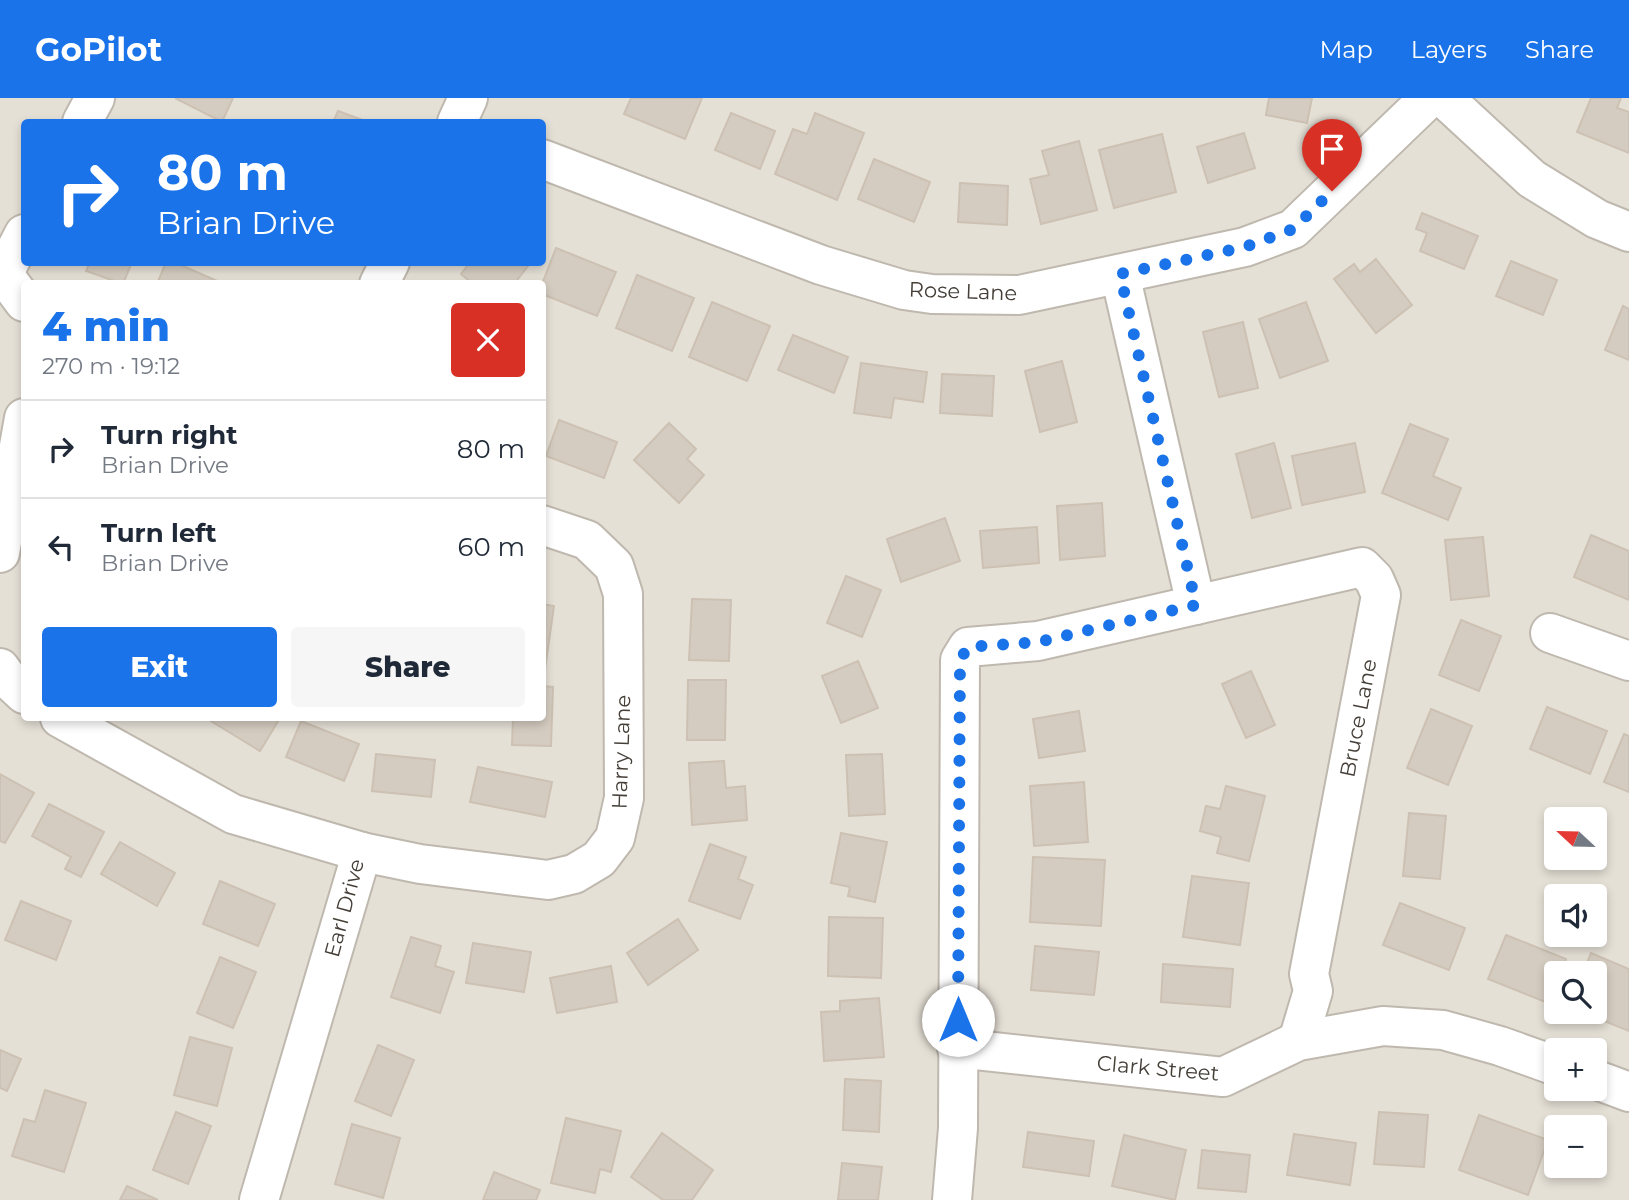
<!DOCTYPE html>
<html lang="en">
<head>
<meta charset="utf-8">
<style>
	body { margin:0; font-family:Montserrat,sans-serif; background:#f6f6f7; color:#1f2937; height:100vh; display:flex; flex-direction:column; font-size:26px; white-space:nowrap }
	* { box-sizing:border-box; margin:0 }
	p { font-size:23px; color:#747a83 }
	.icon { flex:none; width:38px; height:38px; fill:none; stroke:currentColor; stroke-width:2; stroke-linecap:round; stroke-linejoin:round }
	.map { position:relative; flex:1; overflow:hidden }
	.sheet { position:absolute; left:21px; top:182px; width:525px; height:441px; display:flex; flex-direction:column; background:#fff; border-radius:7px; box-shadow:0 4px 10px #0003 }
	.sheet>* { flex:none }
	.banner { position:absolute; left:21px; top:21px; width:525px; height:147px; border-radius:7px; box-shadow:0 4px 10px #0003; background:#1a73e8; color:#fff; overflow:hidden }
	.needle { width:46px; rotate:292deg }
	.controls { position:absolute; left:1544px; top:709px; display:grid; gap:14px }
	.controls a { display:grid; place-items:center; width:63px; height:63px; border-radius:7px; background:#fff; box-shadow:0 4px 10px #0003; font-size:35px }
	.pin { position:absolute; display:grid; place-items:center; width:60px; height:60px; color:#fff; margin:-72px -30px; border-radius:50% 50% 50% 0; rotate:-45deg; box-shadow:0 0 7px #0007 }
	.pin .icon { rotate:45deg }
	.me { position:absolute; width:77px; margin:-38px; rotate:0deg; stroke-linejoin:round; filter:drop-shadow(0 0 5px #0008) }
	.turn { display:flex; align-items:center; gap:24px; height:147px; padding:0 21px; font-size:32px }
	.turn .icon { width:91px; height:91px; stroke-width:2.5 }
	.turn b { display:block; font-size:49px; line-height:60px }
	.round { display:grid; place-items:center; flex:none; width:74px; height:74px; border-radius:7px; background:#f6f6f7 }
	.headline { display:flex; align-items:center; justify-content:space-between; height:119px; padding:0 21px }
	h1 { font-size:42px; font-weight:800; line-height:52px; color:#1a73e8 }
	.primary-button { display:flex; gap:14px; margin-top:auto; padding:14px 21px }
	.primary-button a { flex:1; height:80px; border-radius:7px; background:#1a73e8; color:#fff; font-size:28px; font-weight:800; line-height:80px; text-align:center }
	.primary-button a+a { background:#f6f6f7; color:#1f2937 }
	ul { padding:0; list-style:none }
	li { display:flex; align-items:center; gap:21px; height:98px; padding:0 21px; border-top:2px solid #e0e1e3 }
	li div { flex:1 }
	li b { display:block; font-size:26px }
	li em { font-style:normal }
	header { display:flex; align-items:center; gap:42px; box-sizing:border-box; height:98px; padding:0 35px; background:#1a73e8; color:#fff }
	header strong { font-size:33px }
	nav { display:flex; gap:38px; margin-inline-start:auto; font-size:24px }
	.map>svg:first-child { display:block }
	.residential { fill:#e5e0d6; fill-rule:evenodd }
	.building { fill:#d5ccc1; stroke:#ccc1b2; stroke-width:2 }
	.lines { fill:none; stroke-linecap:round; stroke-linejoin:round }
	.minor-casing { stroke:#bfb8ae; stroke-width:42 }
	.minor { stroke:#fff; stroke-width:38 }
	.route { stroke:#1a73e8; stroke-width:12; stroke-dasharray:0 21.6 }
	.labels { text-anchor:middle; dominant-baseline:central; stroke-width:5; stroke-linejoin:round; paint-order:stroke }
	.street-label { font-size:21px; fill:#443e37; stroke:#fff }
</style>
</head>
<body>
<header>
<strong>GoPilot</strong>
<nav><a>Map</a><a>Layers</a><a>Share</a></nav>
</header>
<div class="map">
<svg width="1629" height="1102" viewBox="0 0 1629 1102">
	<rect width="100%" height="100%" fill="#f1eee7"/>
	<path class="residential" d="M0,0H1629V1102H0ZM24,24H542V164H24ZM24,186H542V620H24ZM1556,721H1594V760H1556ZM1556,798H1594V836H1556ZM1556,875H1594V914H1556ZM1556,952H1594V990H1556ZM1556,1029H1594V1068H1556Z"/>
	<g class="building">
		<polygon points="175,0 233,0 222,24"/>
		<polygon points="631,0 702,0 685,41 624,16"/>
		<polygon points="1269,0 1312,0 1307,25 1266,17"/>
		<polygon points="1591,0 1621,0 1617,10 1629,14 1629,55 1577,34"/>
		<polygon points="338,13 368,24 333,24"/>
		<polygon points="731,15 775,33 760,71 715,52"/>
		<polygon points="815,15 864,35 837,102 775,76 793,31 807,36"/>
		<polygon points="1244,35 1255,70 1208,85 1197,49"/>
		<polygon points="1162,36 1176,94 1114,110 1099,52"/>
		<polygon points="1079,43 1097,112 1041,126 1030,81 1049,77 1042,53"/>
		<polygon points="874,61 930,84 914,124 858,101"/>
		<polygon points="960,85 1008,88 1007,127 958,124"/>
		<polygon points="1422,115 1478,138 1464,171 1420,153 1427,135 1416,131"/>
		<polygon points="556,150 616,174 597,218 542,196 542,186"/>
		<polygon points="1376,161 1412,207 1376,235 1334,181 1354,166 1360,174"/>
		<polygon points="1511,163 1557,182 1543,217 1496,198"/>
		<polygon points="90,164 132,164 123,186 86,173"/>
		<polygon points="166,164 174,164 224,186 157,186"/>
		<polygon points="470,164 531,164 514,186 473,186 461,176"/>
		<polygon points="637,177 694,200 672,253 616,230"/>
		<polygon points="712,204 770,228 747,283 689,259"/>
		<polygon points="1306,204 1328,263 1280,280 1259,221"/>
		<polygon points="1623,208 1629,211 1629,262 1605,252"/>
		<polygon points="1243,224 1258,290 1219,299 1203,234"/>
		<polygon points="793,237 848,259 834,295 778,272"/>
		<polygon points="1062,263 1077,324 1040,334 1025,273"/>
		<polygon points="861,265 927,274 923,304 894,300 891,320 854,315"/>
		<polygon points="942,276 994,278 992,318 940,315"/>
		<polygon points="559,322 617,344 604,380 546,358"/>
		<polygon points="669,325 696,351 687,361 704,377 679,405 634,362"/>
		<polygon points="1410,326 1448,341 1433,378 1461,390 1448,422 1382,395"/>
		<polygon points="1274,345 1291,410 1252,420 1236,356"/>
		<polygon points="1355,345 1365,394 1302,407 1292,358"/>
		<polygon points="1102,405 1105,458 1060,462 1057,408"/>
		<polygon points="945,420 960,463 901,484 887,441"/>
		<polygon points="1037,429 1039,465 983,470 980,433"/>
		<polygon points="1591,437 1629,453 1629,502 1574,479"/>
		<polygon points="1483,439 1489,498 1451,502 1445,442"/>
		<polygon points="846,478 881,492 862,539 827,525"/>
		<polygon points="692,501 731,502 729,563 689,562"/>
		<polygon points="542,506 554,508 545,571 542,571"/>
		<polygon points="1461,522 1501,538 1479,593 1439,577"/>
		<polygon points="858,563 878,610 841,625 822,578"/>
		<polygon points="1251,573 1275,627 1246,640 1222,586"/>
		<polygon points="688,582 726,582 725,642 687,642"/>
		<polygon points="542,588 553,589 551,648 512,647 513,620 542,620"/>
		<polygon points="1547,609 1607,633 1590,676 1530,651"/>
		<polygon points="1431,611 1472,628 1448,687 1407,670"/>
		<polygon points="1079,613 1085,653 1039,660 1033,621"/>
		<polygon points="206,620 280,620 260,653"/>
		<polygon points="301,623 359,646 344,683 286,659"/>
		<polygon points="1624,636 1629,638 1629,694 1604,684"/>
		<polygon points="376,656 435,662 431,699 372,693"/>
		<polygon points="882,656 885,716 849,718 846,657"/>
		<polygon points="724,663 726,690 745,688 747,722 692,727 689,665"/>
		<polygon points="478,669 552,684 545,719 470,704"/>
		<polygon points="0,676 34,695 5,745 0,743"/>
		<polygon points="1084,684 1088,744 1034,748 1030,688"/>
		<polygon points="1226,688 1265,698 1249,763 1217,755 1221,739 1200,733 1206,708 1220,711"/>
		<polygon points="49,706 104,734 81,779 65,771 71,759 32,738"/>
		<polygon points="1409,715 1446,718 1440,781 1403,778"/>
		<polygon points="841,735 887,744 875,804 848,798 850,789 831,785"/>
		<polygon points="120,744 175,775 157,808 101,776"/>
		<polygon points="710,746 746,759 738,781 753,787 740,821 689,803"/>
		<polygon points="1033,759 1105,762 1101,828 1030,824"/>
		<polygon points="1192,778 1249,785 1240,847 1183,839"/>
		<polygon points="220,783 275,806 258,848 203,826"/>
		<polygon points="21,803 71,823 56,862 5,842"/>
		<polygon points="1400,805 1465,830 1449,872 1383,847"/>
		<polygon points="829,819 883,820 881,880 828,878"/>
		<polygon points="678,821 698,852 648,887 627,855"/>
		<polygon points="1506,837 1566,861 1561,875 1556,875 1556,887 1548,905 1488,881"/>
		<polygon points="411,839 441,848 435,868 454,874 440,915 391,899"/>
		<polygon points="473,845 531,854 524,894 466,885"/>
		<polygon points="1035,848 1099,854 1094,897 1031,892"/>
		<polygon points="1591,855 1629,871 1629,933 1582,914 1594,914 1594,875 1583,875"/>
		<polygon points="220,859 256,874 233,930 197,915"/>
		<polygon points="1163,866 1233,871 1230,909 1161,904"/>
		<polygon points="611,868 617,904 557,915 550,880"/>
		<polygon points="879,900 884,959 824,963 821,914 840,913 840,903"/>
		<polygon points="190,939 232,950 217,1008 174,997"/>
		<polygon points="378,947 414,962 391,1018 355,1003"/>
		<polygon points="0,952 21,961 7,993 0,990"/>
		<polygon points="845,981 881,983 879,1034 843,1032"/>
		<polygon points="45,992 86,1005 64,1074 12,1058 24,1021 35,1024"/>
		<polygon points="176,1014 211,1028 188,1086 153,1072"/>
		<polygon points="1379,1014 1428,1017 1424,1069 1374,1066"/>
		<polygon points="1479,1017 1548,1042 1528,1097 1459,1072"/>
		<polygon points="566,1020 621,1033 611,1074 600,1071 595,1095 551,1085"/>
		<polygon points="352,1026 400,1040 383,1100 335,1086"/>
		<polygon points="1028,1034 1094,1043 1089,1078 1023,1069"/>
		<polygon points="662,1035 713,1072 692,1102 663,1102 631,1079"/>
		<polygon points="1294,1036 1356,1045 1350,1087 1287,1077"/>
		<polygon points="1124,1037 1186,1052 1175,1102 1112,1088"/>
		<polygon points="1202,1052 1250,1057 1246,1094 1198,1090"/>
		<polygon points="842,1065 882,1069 878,1102 838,1102"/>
		<polygon points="1562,1068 1584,1068 1582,1077 1561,1073"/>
		<polygon points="494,1074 540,1092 536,1102 483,1102"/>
		<polygon points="127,1088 158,1102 120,1102"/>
	</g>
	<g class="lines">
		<defs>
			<g id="minor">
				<polyline points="1444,0 1532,81 1597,121 1629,134"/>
				<polyline points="82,24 95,0"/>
				<polyline points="457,24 468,0"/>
				<polyline points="542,61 821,167 904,192 932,196 1019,197 1245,149 1293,131 1429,0"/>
				<polyline points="24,136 7,169 7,181 24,204"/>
				<polyline points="1120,176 1196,507"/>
				<polyline points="379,186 390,164"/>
				<polyline points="0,455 24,320"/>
				<polyline points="1550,535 1629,563"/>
				<polyline points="0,570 8,581 24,596"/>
				<polyline points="60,620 233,716 362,754 420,766 548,782 574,776 599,761 615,740 624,700 623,496 614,468 587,442 542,427"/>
				<polyline points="957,950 1223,979 1298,943 1383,928 1443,932 1500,948 1556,968"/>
				<polyline points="1594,981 1629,994"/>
				<polyline points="259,1102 362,754"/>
				<polyline points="952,1102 958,1030 960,562 968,549 1038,543 1362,469 1374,481 1381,497 1309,876 1313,893 1298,943"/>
			</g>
		</defs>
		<use href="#minor" class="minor-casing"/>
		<use href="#minor" class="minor"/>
	</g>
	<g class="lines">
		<polyline class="route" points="958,922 960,562 968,549 1038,544 1196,507 1120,176 1245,149 1293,131 1332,93"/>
	</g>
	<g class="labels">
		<g class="street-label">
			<text transform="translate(963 193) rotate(2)">Rose Lane</text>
			<text transform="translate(1358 620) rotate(-79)">Bruce Lane</text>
			<text transform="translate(621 654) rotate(-88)">Harry Lane</text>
			<text transform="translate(344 810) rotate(-75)">Earl Drive</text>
			<text transform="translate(1158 970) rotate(5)">Clark Street</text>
		</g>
	</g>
</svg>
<div class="controls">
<a><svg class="needle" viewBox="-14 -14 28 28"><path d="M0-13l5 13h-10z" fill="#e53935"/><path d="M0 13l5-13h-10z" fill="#747a83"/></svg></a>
<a><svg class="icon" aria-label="sound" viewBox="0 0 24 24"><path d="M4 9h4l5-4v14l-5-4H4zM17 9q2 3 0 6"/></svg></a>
<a><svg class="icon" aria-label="search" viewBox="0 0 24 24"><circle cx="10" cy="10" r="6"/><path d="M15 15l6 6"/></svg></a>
<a>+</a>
<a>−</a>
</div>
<div class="pin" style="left:1332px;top:93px;background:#d93025"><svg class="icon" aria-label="arrive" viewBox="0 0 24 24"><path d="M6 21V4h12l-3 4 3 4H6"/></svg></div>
<svg class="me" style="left:958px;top:922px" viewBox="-20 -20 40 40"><circle r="19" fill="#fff"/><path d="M0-13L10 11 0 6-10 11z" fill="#1a73e8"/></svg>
<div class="banner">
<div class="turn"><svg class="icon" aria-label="right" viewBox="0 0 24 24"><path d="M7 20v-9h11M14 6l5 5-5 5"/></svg><div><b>80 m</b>Brian Drive</div></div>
</div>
<section class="sheet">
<div class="headline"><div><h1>4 min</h1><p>270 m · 19:12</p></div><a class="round" style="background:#d93025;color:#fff"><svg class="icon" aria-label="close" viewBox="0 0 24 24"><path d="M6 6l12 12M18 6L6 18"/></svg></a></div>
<ul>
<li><svg class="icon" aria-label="right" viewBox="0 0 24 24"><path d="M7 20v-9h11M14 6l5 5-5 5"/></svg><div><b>Turn right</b><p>Brian Drive</p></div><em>80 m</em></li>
<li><svg class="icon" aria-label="left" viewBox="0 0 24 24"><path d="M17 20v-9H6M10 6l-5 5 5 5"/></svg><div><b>Turn left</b><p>Brian Drive</p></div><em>60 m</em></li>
</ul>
<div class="primary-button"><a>Exit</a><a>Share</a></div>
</section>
</div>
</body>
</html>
